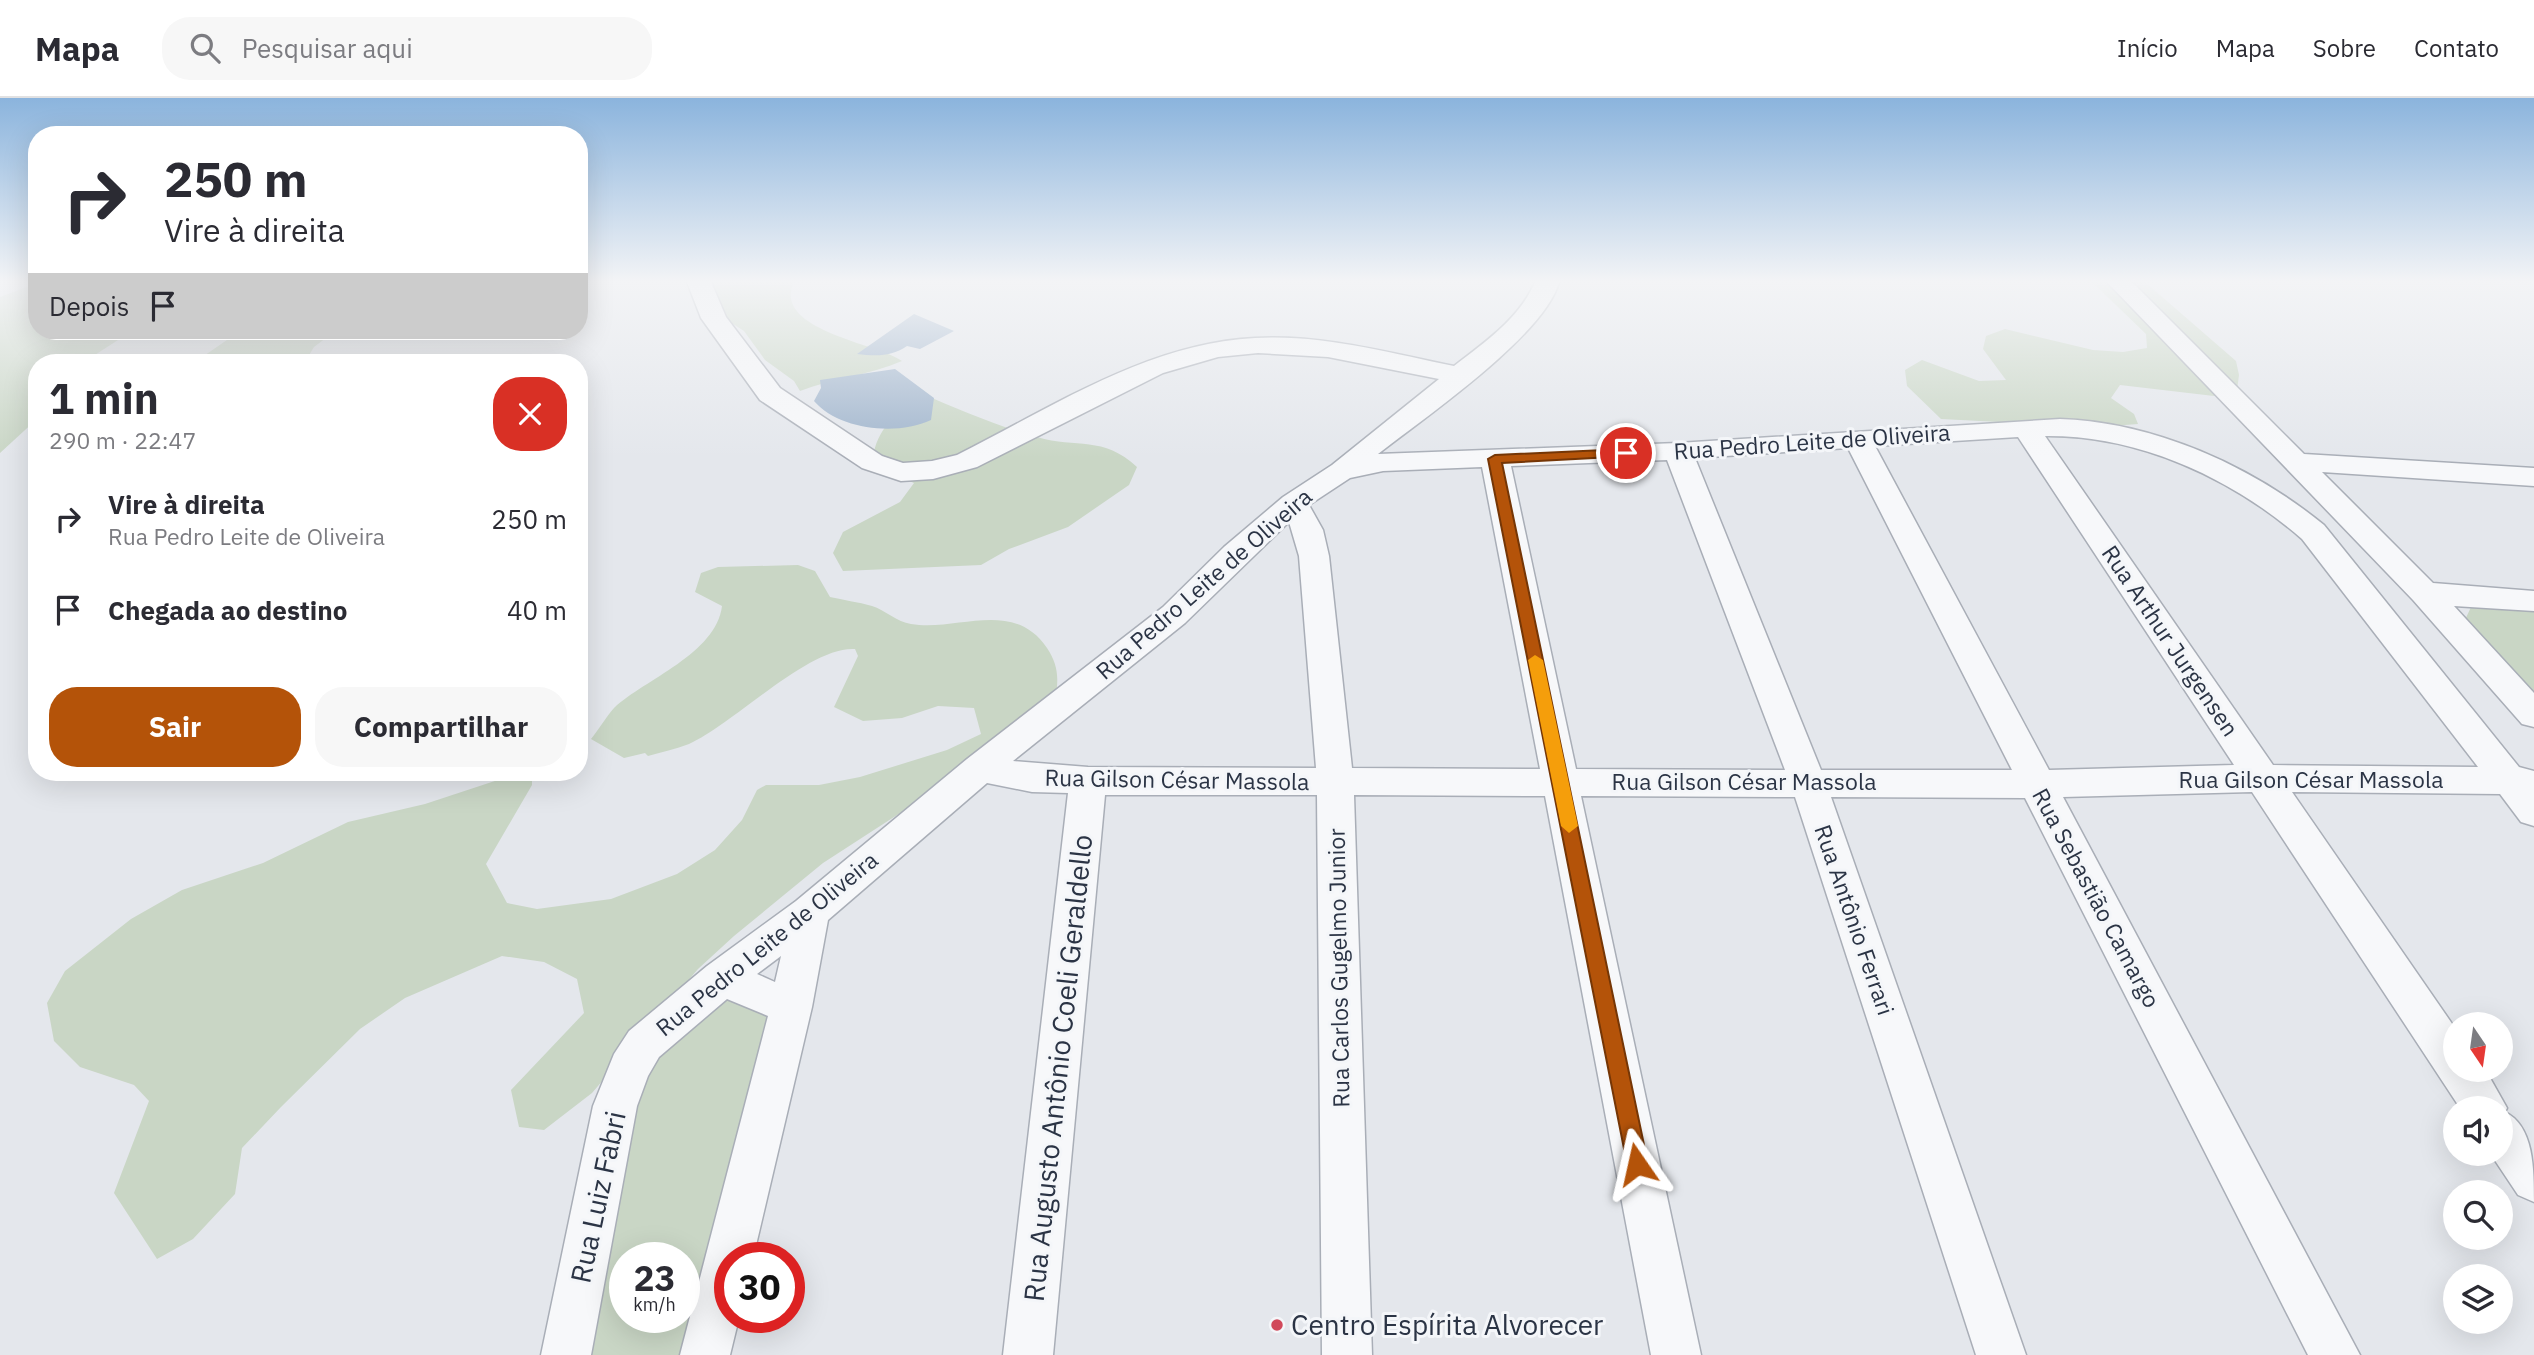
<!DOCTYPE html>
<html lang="pt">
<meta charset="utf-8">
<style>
:root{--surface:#fff;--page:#f7f7f7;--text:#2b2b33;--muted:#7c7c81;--line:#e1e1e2;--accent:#b45309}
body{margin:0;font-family:"IBM Plex Sans",sans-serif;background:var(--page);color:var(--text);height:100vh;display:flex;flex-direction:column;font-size:26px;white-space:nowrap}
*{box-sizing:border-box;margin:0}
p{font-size:23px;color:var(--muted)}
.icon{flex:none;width:38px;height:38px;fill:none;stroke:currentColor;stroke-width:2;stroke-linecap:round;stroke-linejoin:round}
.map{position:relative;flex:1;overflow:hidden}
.details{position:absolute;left:28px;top:256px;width:560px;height:427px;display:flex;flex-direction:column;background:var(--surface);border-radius:28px;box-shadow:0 7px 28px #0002}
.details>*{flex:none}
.top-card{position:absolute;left:28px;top:28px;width:560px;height:214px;border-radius:28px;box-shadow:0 7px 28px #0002;background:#fff;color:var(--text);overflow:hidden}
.needle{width:46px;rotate:167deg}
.fabs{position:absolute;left:2443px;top:914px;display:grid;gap:14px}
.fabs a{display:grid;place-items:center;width:70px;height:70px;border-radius:50%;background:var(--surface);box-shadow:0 7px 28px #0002;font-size:35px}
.speed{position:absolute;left:609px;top:1144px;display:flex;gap:14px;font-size:35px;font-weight:700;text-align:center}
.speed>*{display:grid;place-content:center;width:91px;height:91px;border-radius:50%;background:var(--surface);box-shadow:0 7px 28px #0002;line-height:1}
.speed small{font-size:18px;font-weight:400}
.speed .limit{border:10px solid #d22;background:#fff;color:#111}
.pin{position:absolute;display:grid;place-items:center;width:60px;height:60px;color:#fff;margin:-30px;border:4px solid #fff;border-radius:50%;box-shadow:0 2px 7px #0007}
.me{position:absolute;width:77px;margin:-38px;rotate:349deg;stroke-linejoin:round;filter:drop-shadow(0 0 5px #0008)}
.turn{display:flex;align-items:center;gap:24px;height:147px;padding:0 21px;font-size:32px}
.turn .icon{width:91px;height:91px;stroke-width:2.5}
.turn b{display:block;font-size:49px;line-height:60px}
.then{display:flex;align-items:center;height:66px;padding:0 21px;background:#0003;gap:14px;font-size:26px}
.round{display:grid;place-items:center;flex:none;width:74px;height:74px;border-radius:28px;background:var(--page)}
.summary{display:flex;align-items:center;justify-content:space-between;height:119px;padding:0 21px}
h1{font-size:42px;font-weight:700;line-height:52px}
.action{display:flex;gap:14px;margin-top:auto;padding:14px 21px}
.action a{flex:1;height:80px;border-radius:28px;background:var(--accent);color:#fff;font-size:28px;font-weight:700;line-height:80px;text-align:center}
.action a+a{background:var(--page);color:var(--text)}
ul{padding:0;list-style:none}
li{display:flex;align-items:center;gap:21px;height:91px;padding:0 21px}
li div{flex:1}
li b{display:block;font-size:26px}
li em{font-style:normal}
header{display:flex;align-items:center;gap:42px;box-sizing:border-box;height:98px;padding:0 35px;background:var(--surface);border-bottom:2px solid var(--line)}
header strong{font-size:33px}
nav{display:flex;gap:38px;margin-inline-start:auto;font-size:24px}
.search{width:490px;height:63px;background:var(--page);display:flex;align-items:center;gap:18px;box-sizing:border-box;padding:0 24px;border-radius:28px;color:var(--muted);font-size:26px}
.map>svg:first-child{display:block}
.green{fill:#c9d6c5;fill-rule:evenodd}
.water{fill:#9fb4cc}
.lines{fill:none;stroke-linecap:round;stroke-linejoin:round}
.minor-casing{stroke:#a9aeb7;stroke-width:3}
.minor{fill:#f7f8fa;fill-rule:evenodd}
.route{fill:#b45309;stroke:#753606;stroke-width:2}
.slow{fill:#f59e0b}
.poi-dot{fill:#d1495b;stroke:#f4f6f9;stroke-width:2.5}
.labels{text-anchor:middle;stroke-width:6;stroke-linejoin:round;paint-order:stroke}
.street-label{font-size:23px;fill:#2b3445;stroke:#f4f6f9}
.near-street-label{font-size:28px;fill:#2b3445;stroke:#f4f6f9}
.near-poi-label{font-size:28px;fill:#2b3445;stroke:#f4f6f9;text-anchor:start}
</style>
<header>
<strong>Mapa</strong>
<div class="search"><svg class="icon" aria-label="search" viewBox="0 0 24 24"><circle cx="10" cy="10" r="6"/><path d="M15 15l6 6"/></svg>Pesquisar aqui</div>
<nav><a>Início</a><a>Mapa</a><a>Sobre</a><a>Contato</a></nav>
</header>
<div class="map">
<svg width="2534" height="1257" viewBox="0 0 2534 1257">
<rect width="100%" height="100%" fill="#e4e7ec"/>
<path class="green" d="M705,184H794C771,232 877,245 902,263C870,277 834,280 800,293L794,283L765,262L744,233L724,220Z
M2092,184H2145L2236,263L2239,277L2237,292L2214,298L2120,287L2111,300L2134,316L2138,326L2099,329L1941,321L1907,288L1905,272L1922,262L1979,283L2006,282L1983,251L1986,238L2005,231L2093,252L2123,254L2147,250L2146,236Z
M37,185V233H132L84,264H37V321L0,355V199Z
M240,233H335L314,249L305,264H195Z
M920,295C958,311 997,328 1037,339C1077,351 1103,337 1137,369L1129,387L1068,429L1009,451L981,467L843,473L833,455L843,434L900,404L914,385L891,375L873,361C876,330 898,315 920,295Z
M798,467L815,473L830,499C843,502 858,504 872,508C885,512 897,524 911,526C957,534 1013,500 1047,550C1057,565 1059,578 1056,596L948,684L823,765L734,838L698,871L592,995L544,1032L519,1029L511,992L584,915L577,881L544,864L502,858L405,900L360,931L281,1009L242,1050L235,1096L193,1141L157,1161L114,1095L149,1003L134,987L80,969L54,943L47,905L65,873L131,821L182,792L263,765L348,724L425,706L519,675L532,678V687L486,766L507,805L537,811L611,801L677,776L715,752L742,722L757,692L766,687H819L860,679L947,652L981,636L974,610L938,608L902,620L863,623L834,609L858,558L855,551C809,548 735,625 689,646C676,651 661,654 648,658L645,655L624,660L591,641C599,631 606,619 614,610C645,581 716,556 722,508L695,494L701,475L718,469Z
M2471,509L2534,513V609L2465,522Z
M743,901L765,913L772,935L685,1257H581L631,983L708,903ZM625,1160H684V1220H625Z"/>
<path class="water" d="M914,216L954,233L920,251L907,248C891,259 876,258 857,256Z
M895,271L934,300L931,322C897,338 839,332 814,303L821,290L820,282Z"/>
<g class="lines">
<g class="minor-casing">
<path id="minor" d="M687,184H711L726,219L780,290L882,358L903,365L932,363L957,357C1051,310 1148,245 1255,240C1322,236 1390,255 1454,268C1485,244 1520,220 1535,184H1559C1545,237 1424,320 1378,356L1678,345L2060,321C2154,324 2252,368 2324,427L2519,669L2534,673V728L2521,724L2500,696L2292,694L2455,930V971H2485L2507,1010L2505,1014C2534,1028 2534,1071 2534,1104L2518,1097L2490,1055H2501V1010H2460L2252,694L2063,699L2360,1257H2308L2025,700L1831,699L2026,1257H1976L1795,699L1581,698L1701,1257H1651L1545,698L1354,697L1372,1257H1322L1317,697H1105L1053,1257H1003L1068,695L1032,694L987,685L828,822L812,909L753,1160H730V1220H739L730,1257H680L768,918L727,901L659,959L648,978L637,1008L591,1257H541L593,1008L614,956L629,933L707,868L796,803L967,661L1163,509L1224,449L1283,399L1332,367L1439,281L1328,259L1258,255L1218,259L1163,275L977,369L933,381L901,383L862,370L760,302L701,220ZM2045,338C2139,337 2232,380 2302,441L2478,669L2273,667ZM2018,339L2234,667L2049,672L1875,348ZM1848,350L2012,672H1821L1695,360ZM1667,362L1785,672L1576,671L1511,368ZM1482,369L1540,671L1352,670L1329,458L1323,432L1309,407L1350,380L1383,373ZM1289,424L1299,458L1316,670L1088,669L1013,663L1185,525ZM781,858L775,884L757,876Z
M2107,184H2132L2304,356L2534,370V388L2322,374L2433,485L2534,493V513L2454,508L2534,595V629L2522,626L2413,502Z"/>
</g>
<use href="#minor" class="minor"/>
</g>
<linearGradient id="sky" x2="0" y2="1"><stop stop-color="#8bb4dd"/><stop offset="0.51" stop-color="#f3f4f6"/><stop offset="1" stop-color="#f3f4f6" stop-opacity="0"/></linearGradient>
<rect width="2534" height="360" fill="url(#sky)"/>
<path class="route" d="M1626,351L1633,355L1631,358L1502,365L1648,1066L1644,1073L1637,1076L1630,1073L1627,1066L1488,361L1495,357Z"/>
<path class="slow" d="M1535,557L1543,562L1578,728L1569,735L1561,728L1528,562Z"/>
<circle class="poi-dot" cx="1277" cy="1227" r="7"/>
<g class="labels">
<g class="street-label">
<text transform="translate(1812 344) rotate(-4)" y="8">Rua Pedro Leite de Oliveira</text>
<text transform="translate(1204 486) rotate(-41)" y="8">Rua Pedro Leite de Oliveira</text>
<text transform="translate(2170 543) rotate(56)" y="8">Rua Arthur Jurgensen</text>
<text transform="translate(1177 682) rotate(1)" y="8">Rua Gilson César Massola</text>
<text x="2311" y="690">Rua Gilson César Massola</text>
<text x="1744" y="692">Rua Gilson César Massola</text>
<text transform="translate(2096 800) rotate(62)" y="8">Rua Sebastião Camargo</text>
<text transform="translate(1854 822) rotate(71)" y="8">Rua Antônio Ferrari</text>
<text transform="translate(767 846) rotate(-39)" y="8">Rua Pedro Leite de Oliveira</text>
<text transform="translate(1339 870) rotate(-91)" y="8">Rua Carlos Gugelmo Junior</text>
</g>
<g class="near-street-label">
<text transform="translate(1058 970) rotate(-84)" y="10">Rua Augusto Antônio Coeli Geraldello</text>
<text transform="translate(598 1099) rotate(-78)" y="10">Rua Luiz Fabri</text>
</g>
<g class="near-poi-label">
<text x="1291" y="1237">Centro Espírita Alvorecer</text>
</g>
</g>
</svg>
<div class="fabs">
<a><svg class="needle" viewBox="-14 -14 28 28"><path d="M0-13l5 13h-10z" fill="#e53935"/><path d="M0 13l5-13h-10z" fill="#7c7c81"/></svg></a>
<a><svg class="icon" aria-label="sound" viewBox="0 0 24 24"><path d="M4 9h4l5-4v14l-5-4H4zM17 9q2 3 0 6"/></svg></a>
<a><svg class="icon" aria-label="search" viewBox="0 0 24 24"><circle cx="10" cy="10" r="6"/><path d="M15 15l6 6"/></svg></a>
<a><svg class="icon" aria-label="layers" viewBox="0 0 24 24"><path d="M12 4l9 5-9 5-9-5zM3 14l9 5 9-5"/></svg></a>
</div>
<div class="speed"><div>23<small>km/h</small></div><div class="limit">30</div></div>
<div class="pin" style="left:1626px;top:355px;background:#d93025"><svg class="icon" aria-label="arrive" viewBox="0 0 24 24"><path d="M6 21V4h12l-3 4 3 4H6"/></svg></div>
<svg class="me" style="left:1637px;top:1066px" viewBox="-20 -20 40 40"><path d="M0-17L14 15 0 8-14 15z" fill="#b45309" stroke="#fff" stroke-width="4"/></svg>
<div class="top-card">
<div class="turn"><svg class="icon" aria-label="right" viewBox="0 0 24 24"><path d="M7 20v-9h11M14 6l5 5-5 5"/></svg><div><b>250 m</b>Vire à direita</div></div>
<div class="then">Depois<svg class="icon" aria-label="arrive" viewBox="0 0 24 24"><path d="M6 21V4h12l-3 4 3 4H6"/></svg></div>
</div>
<section class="details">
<div class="summary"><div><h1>1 min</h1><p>290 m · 22:47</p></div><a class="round" style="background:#d93025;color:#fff"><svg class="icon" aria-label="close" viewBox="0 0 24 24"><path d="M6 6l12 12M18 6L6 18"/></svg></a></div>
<ul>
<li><svg class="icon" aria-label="right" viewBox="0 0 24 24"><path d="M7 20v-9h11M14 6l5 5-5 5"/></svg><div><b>Vire à direita</b><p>Rua Pedro Leite de Oliveira</p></div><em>250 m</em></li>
<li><svg class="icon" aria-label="arrive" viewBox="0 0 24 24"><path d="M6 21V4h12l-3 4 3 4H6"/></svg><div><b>Chegada ao destino</b></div><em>40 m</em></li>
</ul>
<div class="action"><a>Sair</a><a>Compartilhar</a></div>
</section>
</div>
